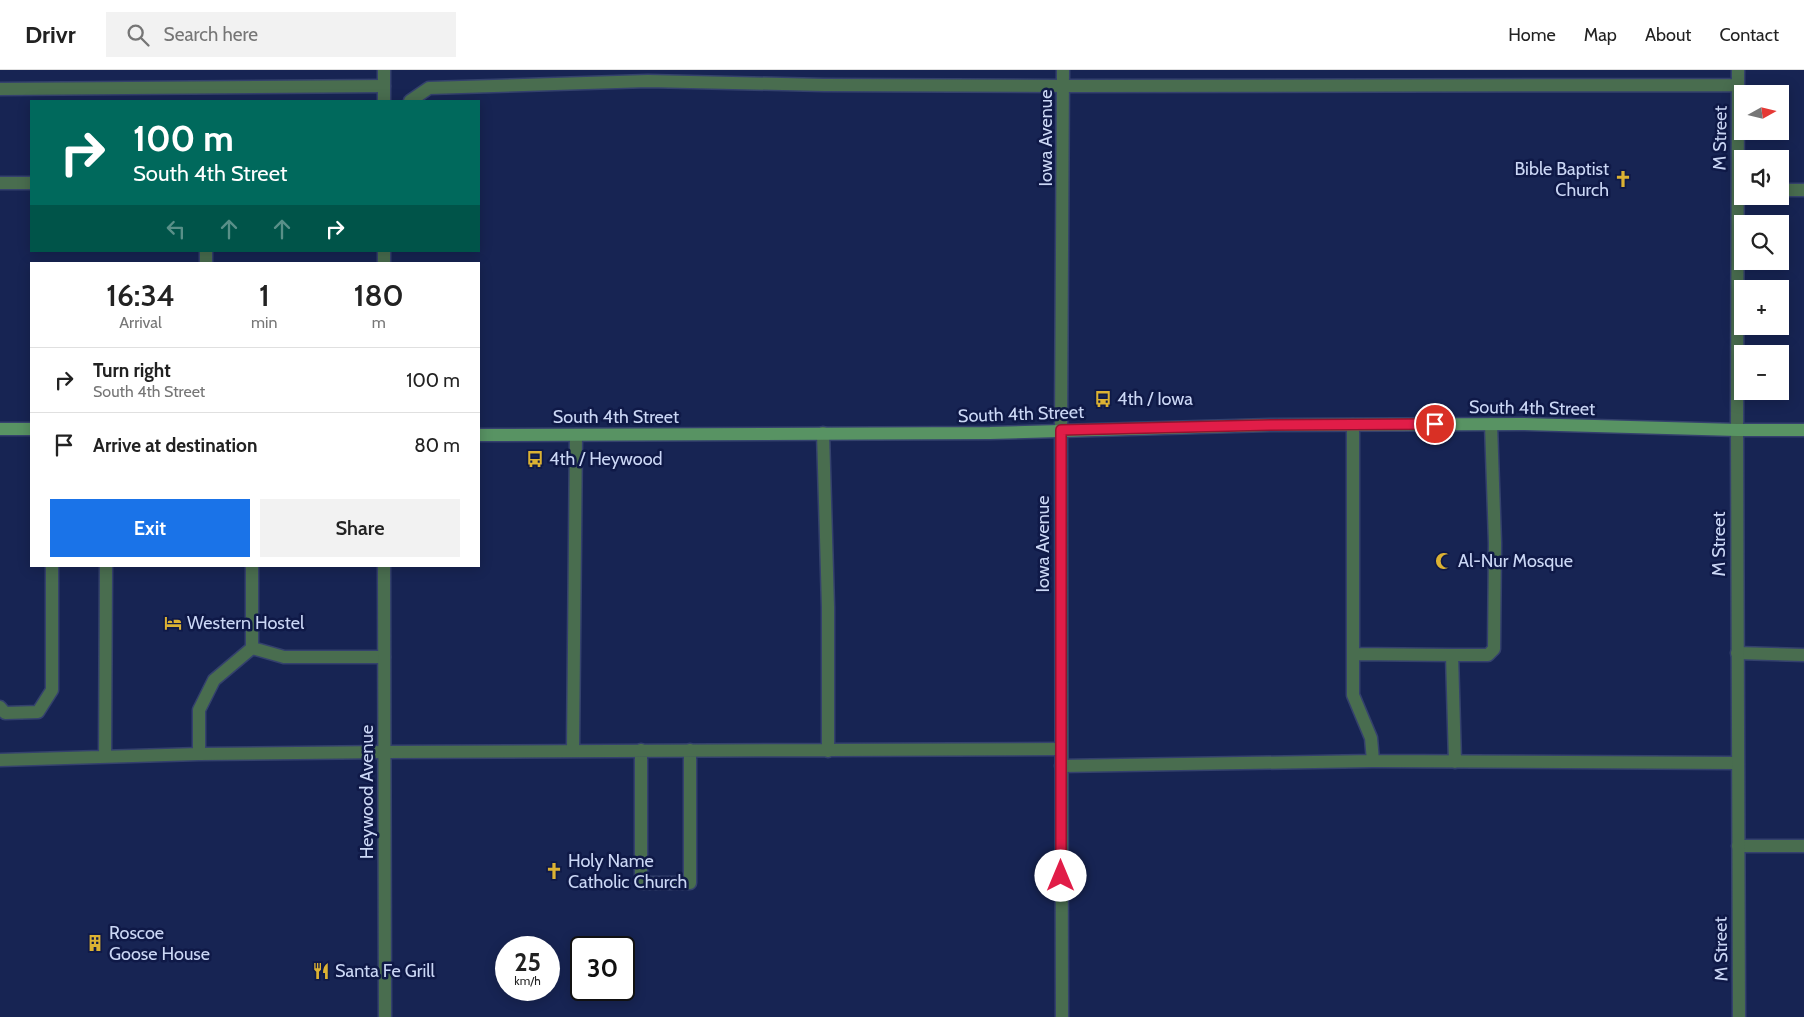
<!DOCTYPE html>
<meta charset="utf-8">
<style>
:root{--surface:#fff;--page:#f2f2f2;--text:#222;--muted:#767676;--line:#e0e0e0;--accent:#1a73e8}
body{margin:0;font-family:Cabin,sans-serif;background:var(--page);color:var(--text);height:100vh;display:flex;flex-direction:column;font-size:19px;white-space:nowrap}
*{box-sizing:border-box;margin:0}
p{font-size:16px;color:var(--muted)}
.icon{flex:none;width:28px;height:28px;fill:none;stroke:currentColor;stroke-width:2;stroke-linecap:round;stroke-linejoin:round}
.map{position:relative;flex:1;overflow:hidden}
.details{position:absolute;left:30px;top:192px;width:450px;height:305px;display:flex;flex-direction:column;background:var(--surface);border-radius:0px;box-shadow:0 2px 12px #0003}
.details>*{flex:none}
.banner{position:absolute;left:30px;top:30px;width:450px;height:152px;border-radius:0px;box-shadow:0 2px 12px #0003;background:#00695c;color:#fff;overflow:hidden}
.needle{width:32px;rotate:82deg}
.tools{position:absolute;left:1734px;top:15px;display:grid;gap:10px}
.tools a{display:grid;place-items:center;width:55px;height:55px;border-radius:0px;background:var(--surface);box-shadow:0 2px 12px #0003;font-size:25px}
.speed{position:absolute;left:495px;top:866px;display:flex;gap:10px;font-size:25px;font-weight:700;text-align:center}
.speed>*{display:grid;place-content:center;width:65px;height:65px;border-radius:50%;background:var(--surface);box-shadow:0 2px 12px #0003;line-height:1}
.speed small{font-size:12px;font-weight:400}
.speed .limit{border:2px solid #111;border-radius:8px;background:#fff;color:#111}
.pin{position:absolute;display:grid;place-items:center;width:42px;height:42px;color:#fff;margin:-21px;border:2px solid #fff;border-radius:50%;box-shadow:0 1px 5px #0007}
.me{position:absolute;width:55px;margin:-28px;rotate:0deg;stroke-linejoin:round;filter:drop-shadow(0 0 4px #0008)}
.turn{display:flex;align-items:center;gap:18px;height:105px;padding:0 20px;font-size:22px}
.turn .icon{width:65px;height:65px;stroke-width:2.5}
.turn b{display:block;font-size:35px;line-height:42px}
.lanes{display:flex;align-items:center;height:48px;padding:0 20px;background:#0003;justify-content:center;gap:25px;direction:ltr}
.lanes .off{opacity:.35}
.eta{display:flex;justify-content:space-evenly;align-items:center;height:85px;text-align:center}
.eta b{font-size:30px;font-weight:600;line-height:35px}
.action{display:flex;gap:10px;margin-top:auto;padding:10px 20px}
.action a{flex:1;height:58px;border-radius:0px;background:var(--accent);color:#fff;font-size:20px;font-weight:600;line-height:58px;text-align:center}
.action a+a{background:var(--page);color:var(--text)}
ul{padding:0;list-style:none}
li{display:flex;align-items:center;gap:15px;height:65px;padding:0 20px;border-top:1px solid var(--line)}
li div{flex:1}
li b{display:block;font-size:19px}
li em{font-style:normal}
header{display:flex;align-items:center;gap:30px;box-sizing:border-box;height:70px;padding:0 25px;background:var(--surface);border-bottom:1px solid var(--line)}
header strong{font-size:24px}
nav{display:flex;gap:28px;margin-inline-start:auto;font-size:18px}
.search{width:350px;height:45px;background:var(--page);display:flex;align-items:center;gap:12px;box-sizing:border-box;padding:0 18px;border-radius:0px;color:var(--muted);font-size:19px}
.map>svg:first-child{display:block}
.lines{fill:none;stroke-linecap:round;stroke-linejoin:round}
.service-casing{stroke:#34416d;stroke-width:15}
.minor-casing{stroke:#34416d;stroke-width:15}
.secondary-casing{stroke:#34416d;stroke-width:15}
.service{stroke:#496d4f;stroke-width:12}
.minor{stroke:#496d4f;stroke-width:12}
.secondary{stroke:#589363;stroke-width:12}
.route-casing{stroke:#92132f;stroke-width:12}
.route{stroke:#e11d48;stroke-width:9}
.labels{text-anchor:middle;stroke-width:5;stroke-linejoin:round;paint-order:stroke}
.street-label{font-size:18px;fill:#cbd7f5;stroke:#0f1947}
.poi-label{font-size:18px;fill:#cbd7f5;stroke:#0f1947;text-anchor:start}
</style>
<header>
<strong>Drivr</strong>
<div class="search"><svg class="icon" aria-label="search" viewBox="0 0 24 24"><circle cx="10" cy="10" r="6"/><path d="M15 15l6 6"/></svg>Search here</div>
<nav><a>Home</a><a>Map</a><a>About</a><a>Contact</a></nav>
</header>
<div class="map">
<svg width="1804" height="947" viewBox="0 0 1804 947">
<rect width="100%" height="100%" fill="#172453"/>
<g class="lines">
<g class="service-casing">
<path id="service" d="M0,19L384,16
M0,113H31
M1780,120H1804
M206,194V181
M1353,355V625L1371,668L1373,691
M823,363L828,537V681
M252,496V578
M1737,583L1804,585
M1353,584L1452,585L1455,692
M1452,585H1488L1494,579L1495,473L1491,354
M0,637L5,643L38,642L52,620V496
M573,680L576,365
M641,680V813H690V680
M199,684V640L214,610L252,578L284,587H384
M105,687L106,496
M0,690L199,684L384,682L1061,679
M1061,696L1373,691L1737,693
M1738,776H1804"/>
</g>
<g class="minor-casing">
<path id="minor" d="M384,0V31
M1738,0L1737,360L1739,947
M410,31L429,18L648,11L824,15L1064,16L1738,15
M384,194V181
M384,496L385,947
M1062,947L1061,360L1063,0"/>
</g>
<g class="secondary-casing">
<path id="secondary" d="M0,359H31
M479,365L990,363L1270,355L1523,354L1737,360H1804"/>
</g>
<use href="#service" class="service"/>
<use href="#minor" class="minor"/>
<use href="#secondary" class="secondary"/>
</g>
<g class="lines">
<g class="route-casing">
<path id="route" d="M1061,806V360L1270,355L1435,354"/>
</g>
<use href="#route" class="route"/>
</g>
<defs>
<g id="church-bare" transform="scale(1.35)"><path d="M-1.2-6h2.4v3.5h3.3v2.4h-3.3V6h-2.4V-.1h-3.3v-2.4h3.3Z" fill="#dcb233" stroke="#0f1947" stroke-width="2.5" paint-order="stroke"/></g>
<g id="bus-bare" transform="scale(1.35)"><path d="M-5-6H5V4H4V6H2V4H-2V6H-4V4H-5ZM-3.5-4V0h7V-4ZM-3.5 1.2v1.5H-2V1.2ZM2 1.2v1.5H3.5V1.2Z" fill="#dcb233" stroke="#0f1947" stroke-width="2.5" paint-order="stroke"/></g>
<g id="mosque-bare" transform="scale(1.35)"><path d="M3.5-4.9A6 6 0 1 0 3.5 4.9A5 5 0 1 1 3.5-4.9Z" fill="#dcb233" stroke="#0f1947" stroke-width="2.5" paint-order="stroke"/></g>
<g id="hotel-bare" transform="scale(1.35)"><path d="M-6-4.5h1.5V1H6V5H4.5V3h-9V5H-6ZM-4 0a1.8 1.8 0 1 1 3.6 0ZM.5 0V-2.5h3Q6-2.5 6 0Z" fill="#dcb233" stroke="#0f1947" stroke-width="2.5" paint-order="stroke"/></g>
<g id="building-bare" transform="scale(1.35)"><path d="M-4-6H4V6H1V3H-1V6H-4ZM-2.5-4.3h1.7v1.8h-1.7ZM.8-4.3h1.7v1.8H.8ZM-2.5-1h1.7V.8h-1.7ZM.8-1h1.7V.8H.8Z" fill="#dcb233" stroke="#0f1947" stroke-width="2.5" paint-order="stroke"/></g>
<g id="restaurant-bare" transform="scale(1.35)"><path d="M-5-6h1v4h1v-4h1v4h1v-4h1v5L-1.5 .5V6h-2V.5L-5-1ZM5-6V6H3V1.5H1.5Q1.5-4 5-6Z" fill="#dcb233" stroke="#0f1947" stroke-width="2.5" paint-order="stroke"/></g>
</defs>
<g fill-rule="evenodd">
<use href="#church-bare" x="1623" y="109"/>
<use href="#bus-bare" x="1103" y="329"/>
<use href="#bus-bare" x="535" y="389"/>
<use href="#mosque-bare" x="1444" y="491"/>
<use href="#hotel-bare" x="173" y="553"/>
<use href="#church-bare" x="554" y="801"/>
<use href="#building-bare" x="95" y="873"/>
<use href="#restaurant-bare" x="321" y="901"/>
</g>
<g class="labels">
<g class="street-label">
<text transform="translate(1046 68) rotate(-90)" y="6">Iowa Avenue</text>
<text transform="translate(1720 68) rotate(-89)" y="6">M Street</text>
<text transform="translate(1532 338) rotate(1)" y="6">South 4th Street</text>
<text transform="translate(1021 344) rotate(-2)" y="6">South 4th Street</text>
<text x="616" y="353">South 4th Street</text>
<text transform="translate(1043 474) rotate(-90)" y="6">Iowa Avenue</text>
<text transform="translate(1719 474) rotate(-90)" y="6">M Street</text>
<text transform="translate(367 722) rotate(-90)" y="6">Heywood Avenue</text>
<text transform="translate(1721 879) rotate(-91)" y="6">M Street</text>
</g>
<g class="poi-label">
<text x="1609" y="105" text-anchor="end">Bible Baptist<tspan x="1609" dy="21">Church</tspan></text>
<text x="1117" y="335">4th / Iowa</text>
<text x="549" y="395">4th / Heywood</text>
<text x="1458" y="497">Al-Nur Mosque</text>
<text x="187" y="559">Western Hostel</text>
<text x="568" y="797">Holy Name<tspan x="568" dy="21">Catholic Church</tspan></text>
<text x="109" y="869">Roscoe<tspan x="109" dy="21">Goose House</tspan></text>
<text x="335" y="907">Santa Fe Grill</text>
</g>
</g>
</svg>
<div class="tools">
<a><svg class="needle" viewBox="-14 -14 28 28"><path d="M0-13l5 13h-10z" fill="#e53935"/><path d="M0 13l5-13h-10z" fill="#767676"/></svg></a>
<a><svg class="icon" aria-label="sound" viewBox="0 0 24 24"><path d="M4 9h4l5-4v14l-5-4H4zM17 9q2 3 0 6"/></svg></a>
<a><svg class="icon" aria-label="search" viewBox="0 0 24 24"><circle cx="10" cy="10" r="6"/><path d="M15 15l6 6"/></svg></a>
<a>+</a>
<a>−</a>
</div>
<div class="speed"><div>25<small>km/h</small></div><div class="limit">30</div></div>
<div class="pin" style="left:1435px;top:354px;background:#d93025"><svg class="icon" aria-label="arrive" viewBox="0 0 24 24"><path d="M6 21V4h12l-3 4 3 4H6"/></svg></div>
<svg class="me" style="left:1061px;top:806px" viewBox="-20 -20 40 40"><circle r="19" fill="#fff"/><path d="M0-13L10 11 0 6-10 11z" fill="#e11d48"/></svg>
<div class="banner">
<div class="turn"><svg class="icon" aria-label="right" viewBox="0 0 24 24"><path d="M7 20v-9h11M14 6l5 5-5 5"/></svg><div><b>100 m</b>South 4th Street</div></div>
<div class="lanes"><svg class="icon off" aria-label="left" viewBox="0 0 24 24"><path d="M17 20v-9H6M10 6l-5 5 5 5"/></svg><svg class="icon off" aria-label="ahead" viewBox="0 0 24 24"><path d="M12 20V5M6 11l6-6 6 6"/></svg><svg class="icon off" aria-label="ahead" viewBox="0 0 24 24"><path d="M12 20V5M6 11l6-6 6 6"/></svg><svg class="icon" aria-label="right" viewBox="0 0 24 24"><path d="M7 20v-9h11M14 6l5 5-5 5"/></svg></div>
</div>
<section class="details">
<div class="eta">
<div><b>16:34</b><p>Arrival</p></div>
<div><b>1</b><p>min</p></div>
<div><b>180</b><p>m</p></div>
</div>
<ul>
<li><svg class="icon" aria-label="right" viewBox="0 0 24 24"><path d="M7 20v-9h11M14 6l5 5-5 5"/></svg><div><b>Turn right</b><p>South 4th Street</p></div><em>100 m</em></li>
<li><svg class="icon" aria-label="arrive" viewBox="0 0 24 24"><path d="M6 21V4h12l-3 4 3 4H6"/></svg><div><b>Arrive at destination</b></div><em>80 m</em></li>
</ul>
<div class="action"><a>Exit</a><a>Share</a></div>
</section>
</div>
